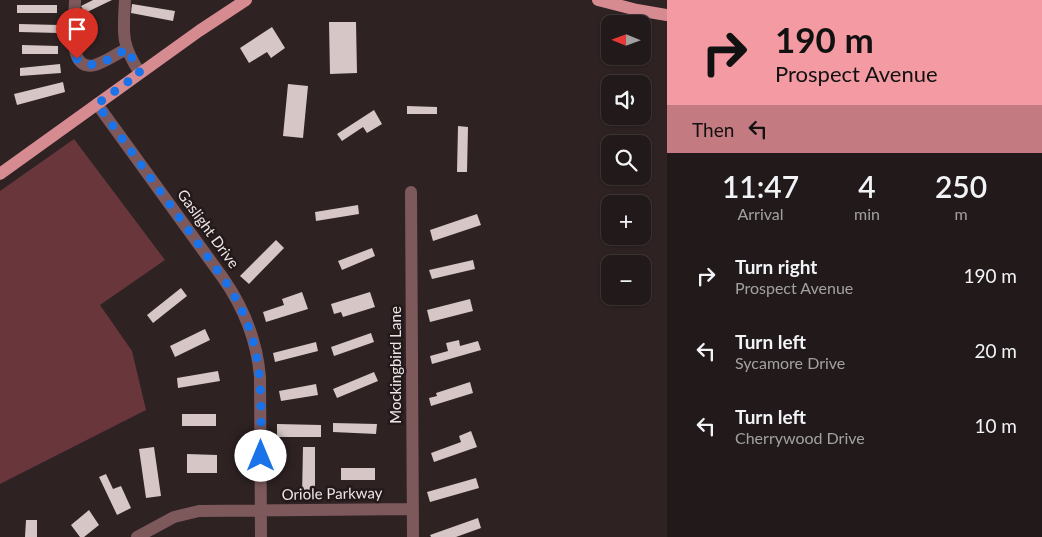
<!DOCTYPE html>
<meta charset="utf-8">
<style>
:root{--surface:#221a1a;--page:#2a2323;--text:#f1f3f6;--muted:#a2a1a2;--line:#3f3839}
body{margin:0;font-family:Lato,sans-serif;background:var(--page);color:var(--text);height:100vh;display:flex;flex-direction:column;font-size:19px;white-space:nowrap}
*{box-sizing:border-box;margin:0}
p{font-size:16px;color:var(--muted)}
.icon{flex:none;width:28px;height:28px;fill:none;stroke:currentColor;stroke-width:2;stroke-linecap:round;stroke-linejoin:round}
.map{position:relative;flex:1;overflow:hidden}
.side{display:flex;flex-direction:column;background:var(--surface);width:375px}
.side>*{flex:none}
.top-card{background:#f49aa2;color:#111;overflow:hidden}
.needle{width:32px;rotate:271deg}
.fabs{position:absolute;left:601px;top:15px;display:grid;gap:10px}
.fabs a{display:grid;place-items:center;width:50px;height:50px;border-radius:10px;background:var(--surface);box-shadow:0 1px 4px #0004,0 0 0 1px var(--line);font-size:25px}
.pin{position:absolute;display:grid;place-items:center;width:42px;height:42px;color:#fff;margin:-51px -21px;border-radius:50% 50% 50% 0;rotate:-45deg;box-shadow:0 0 5px #0007}
.pin .icon{rotate:45deg}
.me{position:absolute;width:55px;margin:-28px;rotate:0deg;stroke-linejoin:round;filter:drop-shadow(0 0 4px #0008)}
.turn{display:flex;align-items:center;gap:18px;height:105px;padding:0 25px;font-size:22px}
.turn .icon{width:65px;height:65px;stroke-width:2.5}
.turn b{display:block;font-size:35px;line-height:42px}
.then{display:flex;align-items:center;height:48px;padding:0 25px;background:#0003;gap:10px;font-size:19px}
.eta{display:flex;justify-content:space-evenly;align-items:center;height:85px;text-align:center}
.eta b{font-size:30px;font-weight:600;line-height:35px}
ul{padding:0;list-style:none}
li{display:flex;align-items:center;gap:15px;height:75px;padding:0 25px}
li div{flex:1}
li b{display:block;font-size:19px}
li em{font-style:normal}
main{display:flex;flex:1;min-height:0}
.map>svg:first-child{display:block}
.green{fill:#68363b}
.building{fill:#d6c6c6}
.lines{fill:none;stroke-linecap:round;stroke-linejoin:round}
.minor{stroke:#7e595c;stroke-width:12}
.major{stroke:#d68b91;stroke-width:12}
.route{stroke:#1a73e8;stroke-width:9;stroke-dasharray:0 16.2}
.labels{text-anchor:middle;stroke-width:5;stroke-linejoin:round;paint-order:stroke}
.street-label{font-size:15px;fill:#ede5e6;stroke:#24191a}
</style>
<main>
<div class="map">
<svg width="667" height="537" viewBox="0 0 667 537">
<rect width="100%" height="100%" fill="#2e2223"/>
<path class="green" d="M74,139L165,260L100,305L132,351L146,410L0,484V191Z"/>
<path class="building" d="M93,0H112L85,13L81,6Z
M132,4L175,11L173,21L131,13Z
M17,5H57V13H17Z
M329,22H356L357,73L330,74Z
M19,24L59,25V33L19,32Z
M272,27L285,48L271,58L267,52L249,63L240,48Z
M22,45L58,46V54H22Z
M60,64L61,73L20,76V68Z
M63,82L65,92L17,105L14,94Z
M288,84L308,86L303,138L283,136Z
M407,106L437,107V114H407Z
M374,110L382,124L367,133L363,127L342,141L337,134Z
M458,126L468,127L467,172H457Z
M358,205L359,214L316,221L315,212Z
M477,214L481,225L433,241L430,230Z
M276,240L284,248L249,284L240,276Z
M372,248L375,256L342,270L338,261Z
M473,260L475,269L432,279L429,270Z
M181,288L187,296L153,323L147,315Z
M302,292L308,309L266,322L263,312L284,305L282,299Z
M370,292L375,307L343,317L341,312L334,314L331,304Z
M470,299L473,311L430,322L427,310Z
M205,329L210,340L175,357L170,346Z
M371,333L374,342L334,356L331,347Z
M459,340L460,346L478,341L481,350L432,364L430,356L448,351L446,343Z
M316,342L318,351L275,362L273,353Z
M218,371L220,381L178,388L177,378Z
M374,372L378,381L337,398L333,389Z
M470,382L473,393L431,406L429,398L437,396L436,393Z
M316,384L318,395L281,401L279,391Z
M182,414H216V426H182Z
M333,423L377,424L376,434L333,432Z
M277,424L321,425V437H277Z
M471,431L477,447L434,462L431,453L461,442L459,436Z
M154,447L161,496L146,498L139,449Z
M303,447H315V496H302Z
M187,454L217,455V473H187Z
M341,468H375V480H341Z
M106,474L113,489L121,486L131,508L117,515L99,477Z
M476,478L479,488L430,502L427,492Z
M89,510L99,525L84,537H80L71,525Z
M478,518L481,528L456,537H431L430,535Z
M26,520H37V537H25Z"/>
<g class="lines">
<path class="minor" d="M75,0C75,16 65,73 95,65C105,62 116,54 127,49
M125,0C123,34 121,44 140,73
M97,104L223,278C244,308 257,341 260,377L261,537
M411,192L413,537
M137,537L174,517L199,511L413,509"/>
<path class="major" d="M598,0L637,10L667,15
M0,174L199,31L246,0"/>
</g>
<g class="lines">
<path class="route" d="M77,59C92,73 112,57 127,49L140,73L97,104L223,278C265,339 261,386 261,456"/>
</g>
<g class="labels">
<g class="street-label">
<text transform="translate(208 229) rotate(54)" y="5">Gaslight Drive</text>
<text transform="translate(396 365) rotate(-90)" y="5">Mockingbird Lane</text>
<text transform="translate(332 494) rotate(-1)" y="5">Oriole Parkway</text>
</g>
</g>
</svg>
<div class="fabs">
<a><svg class="needle" viewBox="-14 -14 28 28"><path d="M0-13l5 13h-10z" fill="#e53935"/><path d="M0 13l5-13h-10z" fill="#a2a1a2"/></svg></a>
<a><svg class="icon" aria-label="sound" viewBox="0 0 24 24"><path d="M4 9h4l5-4v14l-5-4H4zM17 9q2 3 0 6"/></svg></a>
<a><svg class="icon" aria-label="search" viewBox="0 0 24 24"><circle cx="10" cy="10" r="6"/><path d="M15 15l6 6"/></svg></a>
<a>+</a>
<a>−</a>
</div>
<div class="pin" style="left:77px;top:59px;background:#d93025"><svg class="icon" aria-label="arrive" viewBox="0 0 24 24"><path d="M6 21V4h12l-3 4 3 4H6"/></svg></div>
<svg class="me" style="left:261px;top:456px" viewBox="-20 -20 40 40"><circle r="19" fill="#fff"/><path d="M0-13L10 11 0 6-10 11z" fill="#1a73e8"/></svg>
</div>
<section class="side">
<div class="top-card">
<div class="turn"><svg class="icon" aria-label="right" viewBox="0 0 24 24"><path d="M7 20v-9h11M14 6l5 5-5 5"/></svg><div><b>190 m</b>Prospect Avenue</div></div>
<div class="then">Then<svg class="icon" aria-label="left" viewBox="0 0 24 24"><path d="M17 20v-9H6M10 6l-5 5 5 5"/></svg></div>
</div>
<div class="eta">
<div><b>11:47</b><p>Arrival</p></div>
<div><b>4</b><p>min</p></div>
<div><b>250</b><p>m</p></div>
</div>
<ul>
<li><svg class="icon" aria-label="right" viewBox="0 0 24 24"><path d="M7 20v-9h11M14 6l5 5-5 5"/></svg><div><b>Turn right</b><p>Prospect Avenue</p></div><em>190 m</em></li>
<li><svg class="icon" aria-label="left" viewBox="0 0 24 24"><path d="M17 20v-9H6M10 6l-5 5 5 5"/></svg><div><b>Turn left</b><p>Sycamore Drive</p></div><em>20 m</em></li>
<li><svg class="icon" aria-label="left" viewBox="0 0 24 24"><path d="M17 20v-9H6M10 6l-5 5 5 5"/></svg><div><b>Turn left</b><p>Cherrywood Drive</p></div><em>10 m</em></li>
</ul>
</section>
</main>
